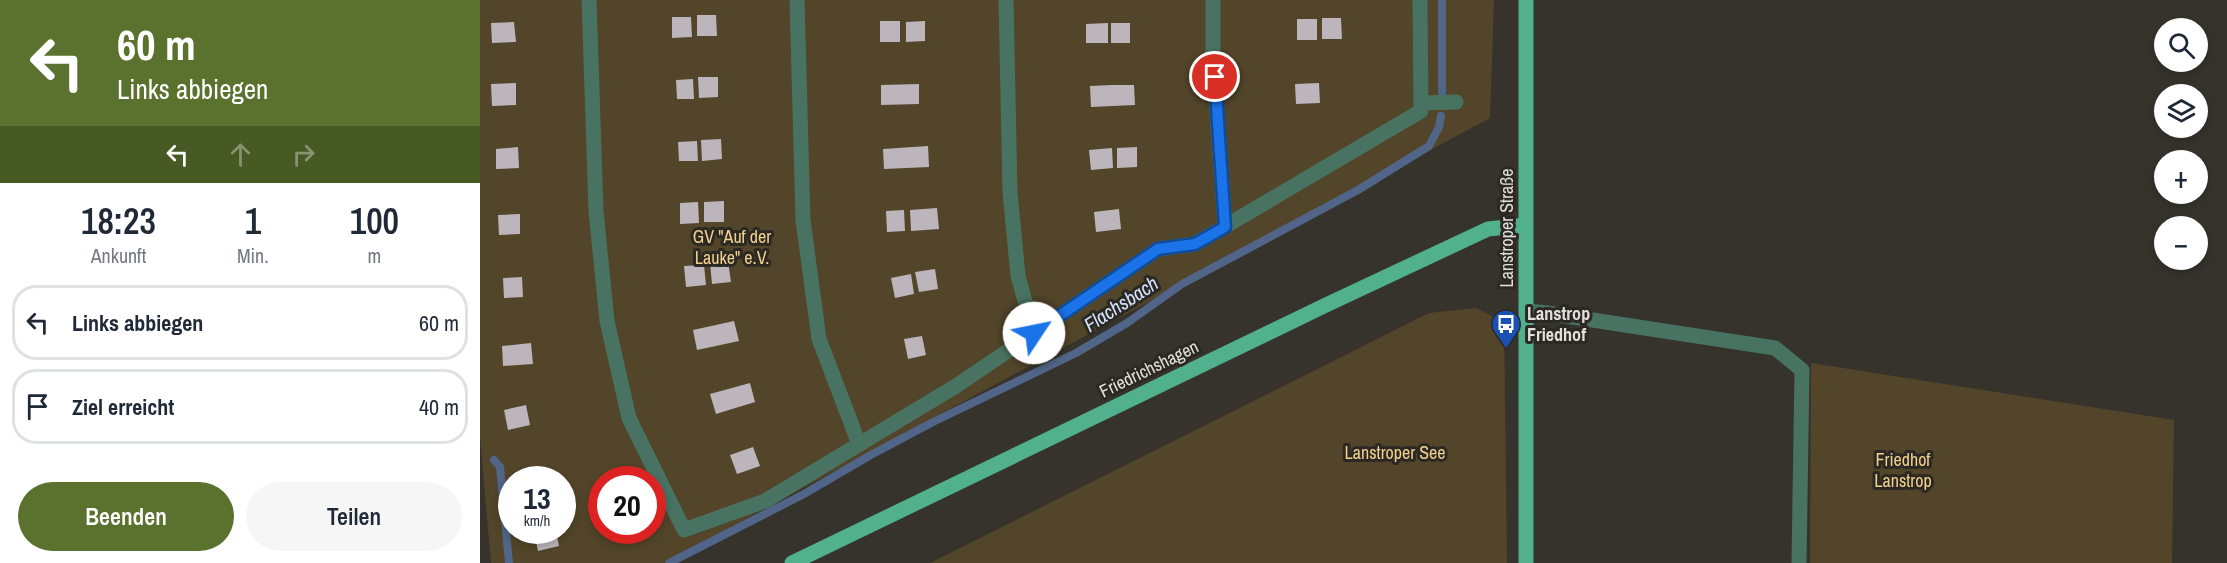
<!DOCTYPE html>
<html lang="de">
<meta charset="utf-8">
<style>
:root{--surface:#fff;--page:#f6f6f7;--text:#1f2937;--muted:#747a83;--line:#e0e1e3;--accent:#5b712e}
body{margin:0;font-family:"Archivo Narrow",sans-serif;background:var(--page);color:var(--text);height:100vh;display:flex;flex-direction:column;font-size:22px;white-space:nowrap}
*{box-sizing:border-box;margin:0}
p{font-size:20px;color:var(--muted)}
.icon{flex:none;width:33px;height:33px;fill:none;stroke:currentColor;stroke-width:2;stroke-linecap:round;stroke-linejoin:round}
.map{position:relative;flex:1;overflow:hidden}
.sheet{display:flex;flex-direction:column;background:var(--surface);width:480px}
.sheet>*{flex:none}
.hud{background:#5b712e;color:#fff;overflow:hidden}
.tools{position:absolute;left:1674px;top:18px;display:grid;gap:12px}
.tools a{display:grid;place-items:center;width:54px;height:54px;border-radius:50%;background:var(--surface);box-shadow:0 3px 9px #0003;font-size:30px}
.speed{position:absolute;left:18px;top:466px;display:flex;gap:12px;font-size:30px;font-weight:700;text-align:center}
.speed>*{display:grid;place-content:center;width:78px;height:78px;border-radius:50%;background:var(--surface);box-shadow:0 3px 9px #0003;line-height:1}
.speed small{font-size:15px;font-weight:400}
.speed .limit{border:9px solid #d22;background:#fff;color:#111}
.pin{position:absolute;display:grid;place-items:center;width:51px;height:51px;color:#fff;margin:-26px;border:3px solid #fff;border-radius:50%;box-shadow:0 2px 6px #0007}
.me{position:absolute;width:66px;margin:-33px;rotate:56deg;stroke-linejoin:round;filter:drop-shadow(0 0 4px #0008)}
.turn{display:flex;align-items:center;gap:21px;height:126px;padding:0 18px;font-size:27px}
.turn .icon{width:78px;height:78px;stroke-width:2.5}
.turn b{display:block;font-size:42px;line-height:51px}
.lanes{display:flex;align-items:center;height:57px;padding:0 18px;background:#0003;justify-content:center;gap:30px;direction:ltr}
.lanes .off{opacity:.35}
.eta{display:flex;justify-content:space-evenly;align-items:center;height:102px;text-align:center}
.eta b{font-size:36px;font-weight:600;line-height:42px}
.primary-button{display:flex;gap:12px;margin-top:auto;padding:12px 18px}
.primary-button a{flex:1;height:69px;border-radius:36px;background:var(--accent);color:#fff;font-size:24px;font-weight:600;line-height:69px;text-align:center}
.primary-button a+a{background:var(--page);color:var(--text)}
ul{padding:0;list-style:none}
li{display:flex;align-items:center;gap:18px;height:75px;margin:0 12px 9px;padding:0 6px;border:3px solid var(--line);border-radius:24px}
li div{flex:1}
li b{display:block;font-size:22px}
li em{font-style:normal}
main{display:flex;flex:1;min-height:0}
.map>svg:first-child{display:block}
.green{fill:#524529;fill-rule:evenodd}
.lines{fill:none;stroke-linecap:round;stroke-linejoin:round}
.stream{stroke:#506588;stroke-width:8}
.building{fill:#bcb6bc}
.minor{stroke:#487362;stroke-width:15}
.major{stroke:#51b18f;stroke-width:15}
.route-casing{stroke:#114b97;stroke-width:15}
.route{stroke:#1a73e8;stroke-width:10}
.labels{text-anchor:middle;stroke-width:6;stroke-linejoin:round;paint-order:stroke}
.street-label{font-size:18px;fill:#e1dfdb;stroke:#2c2924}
.park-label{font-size:18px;fill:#f0d08c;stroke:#2c2924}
.poi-label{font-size:18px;font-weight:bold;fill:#e1dfdb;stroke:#2c2924;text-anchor:start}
.water-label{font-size:20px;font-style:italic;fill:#d4e3fc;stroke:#2c2924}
</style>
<main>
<section class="sheet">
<div class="hud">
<div class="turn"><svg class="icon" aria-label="left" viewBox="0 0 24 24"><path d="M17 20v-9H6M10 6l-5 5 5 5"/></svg><div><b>60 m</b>Links abbiegen</div></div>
<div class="lanes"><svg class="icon" aria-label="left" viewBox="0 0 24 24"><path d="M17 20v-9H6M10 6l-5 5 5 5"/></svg><svg class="icon off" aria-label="ahead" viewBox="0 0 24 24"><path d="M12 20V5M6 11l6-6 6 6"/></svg><svg class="icon off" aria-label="right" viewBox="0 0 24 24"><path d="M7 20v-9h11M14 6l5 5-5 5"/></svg></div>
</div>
<div class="eta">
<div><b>18:23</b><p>Ankunft</p></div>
<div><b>1</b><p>Min.</p></div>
<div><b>100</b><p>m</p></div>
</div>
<ul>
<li><svg class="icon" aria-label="left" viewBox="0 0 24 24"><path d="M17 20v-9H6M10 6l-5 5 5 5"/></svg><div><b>Links abbiegen</b></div><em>60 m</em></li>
<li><svg class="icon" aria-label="arrive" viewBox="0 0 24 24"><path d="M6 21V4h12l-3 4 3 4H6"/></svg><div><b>Ziel erreicht</b></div><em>40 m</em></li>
</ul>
<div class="primary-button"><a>Beenden</a><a>Teilen</a></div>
</section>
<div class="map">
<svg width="1747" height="563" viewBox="0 0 1747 563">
<rect width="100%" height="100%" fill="#36332d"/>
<path class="green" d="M0,0H1014L1010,118L184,563H11L0,437ZM32,480H82V531H32ZM122,480H172V531H122Z
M996,308L1024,322L1027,563H450L949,313Z
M1331,363L1694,420L1692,563H1330Z"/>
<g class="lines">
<path class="stream" d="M962,0V93
M14,460L20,467L29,563
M189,563L324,494L389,456L453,422L596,353L647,323L702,284L878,190L949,146L959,127L961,116"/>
</g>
<path class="building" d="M217,15H236L237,36H217Z
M192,17H211L212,37L192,38Z
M842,18H861L862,39H842Z
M817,19H837V40H817Z
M400,21H420V42H400Z
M445,21V41L426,42V22Z
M34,22L36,42L12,43L11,23Z
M628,23V43H606V24Z
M631,23H650V43H631Z
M218,77H238V97L219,98Z
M213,79L214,99H197L196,80Z
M36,83V105L12,106L11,84Z
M839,83L840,103L816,104L815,84Z
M439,84V104L401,105V85Z
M632,85H654L655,105L611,107L610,86Z
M241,139L242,159L222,161L221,140Z
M217,141L218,161H199L198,142Z
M448,146L449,167L404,169L403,149Z
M38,147L39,168L16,169V149Z
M657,147V167L637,168V148Z
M632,148L633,168L611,170L609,150Z
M244,201V222H224V202Z
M218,202L219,223L200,224V203Z
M457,208L459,229L431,231L430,210Z
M639,209L641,229L616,232L614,212Z
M424,210L425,231L407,232L406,211Z
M40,214V234L19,235L18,215Z
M248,261L251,282L232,284L230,263Z
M224,265L226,285L206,287L204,266Z
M455,269L458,289L439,292L435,272Z
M431,274L434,294L415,298L411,278Z
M42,277L43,297L24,298L23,278Z
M254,321L259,341L217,350L213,330Z
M442,336L446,355L428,359L424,339Z
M51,343L53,364L23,366L22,346Z
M270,383L275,402L236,414L230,394Z
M46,405L50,425L28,430L24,410Z
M273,447L280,466L257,474L250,455Z
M59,469L61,480H39L38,472Z
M76,531L79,546L58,551L54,532Z"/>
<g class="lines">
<path class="minor" d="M109,0L116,211L127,321L149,418L204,530L285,501L476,386L678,249L715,244L941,111L940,0
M317,0L323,220L339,339L379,444
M526,0L530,192L538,276L554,333
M733,0V56L745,227
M941,103L976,102
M1047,311L1067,313L1295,348L1322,370L1319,563"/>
<path class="major" d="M1046,0V563
M312,563L846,305L1008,229L1046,225"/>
</g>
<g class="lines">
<g class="route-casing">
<path id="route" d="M554,333L678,249L715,244L745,227L735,77"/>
</g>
<use href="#route" class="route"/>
</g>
<defs>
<g id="bus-pin" transform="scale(1.5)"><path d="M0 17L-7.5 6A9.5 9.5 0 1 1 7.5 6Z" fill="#1a4fb4" stroke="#2c2924"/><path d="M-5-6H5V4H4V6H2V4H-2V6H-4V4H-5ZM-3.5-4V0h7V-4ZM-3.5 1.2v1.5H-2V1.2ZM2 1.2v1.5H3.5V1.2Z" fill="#fff"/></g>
</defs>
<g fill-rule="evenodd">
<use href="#bus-pin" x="1026" y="324"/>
</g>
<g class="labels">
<g class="street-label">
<text transform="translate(1027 228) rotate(-90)" y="6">Lanstroper Straße</text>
<text transform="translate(669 369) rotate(-26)" y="6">Friedrichshagen</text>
</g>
<g class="park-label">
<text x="252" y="243">GV "Auf der<tspan x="252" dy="21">Lauke" e.V.</tspan></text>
<text x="915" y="459">Lanstroper See</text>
<text x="1423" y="466">Friedhof<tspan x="1423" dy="21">Lanstrop</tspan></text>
</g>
<g class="poi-label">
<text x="1047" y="320">Lanstrop<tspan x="1047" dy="21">Friedhof</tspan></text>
</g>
<g class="water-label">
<text transform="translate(641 304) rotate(-33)" y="7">Flachsbach</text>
</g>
</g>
</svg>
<div class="tools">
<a><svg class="icon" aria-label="search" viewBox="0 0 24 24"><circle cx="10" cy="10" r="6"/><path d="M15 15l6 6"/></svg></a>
<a><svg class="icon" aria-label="layers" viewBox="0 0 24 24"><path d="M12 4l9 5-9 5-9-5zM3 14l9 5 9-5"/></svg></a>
<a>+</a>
<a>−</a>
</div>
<div class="speed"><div>13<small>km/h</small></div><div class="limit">20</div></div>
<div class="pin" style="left:735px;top:77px;background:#d93025"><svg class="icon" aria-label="arrive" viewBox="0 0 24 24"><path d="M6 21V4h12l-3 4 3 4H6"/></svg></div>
<svg class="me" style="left:554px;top:333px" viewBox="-20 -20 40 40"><circle r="19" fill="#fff"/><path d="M0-13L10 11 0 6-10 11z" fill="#1a73e8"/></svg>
</div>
</main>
